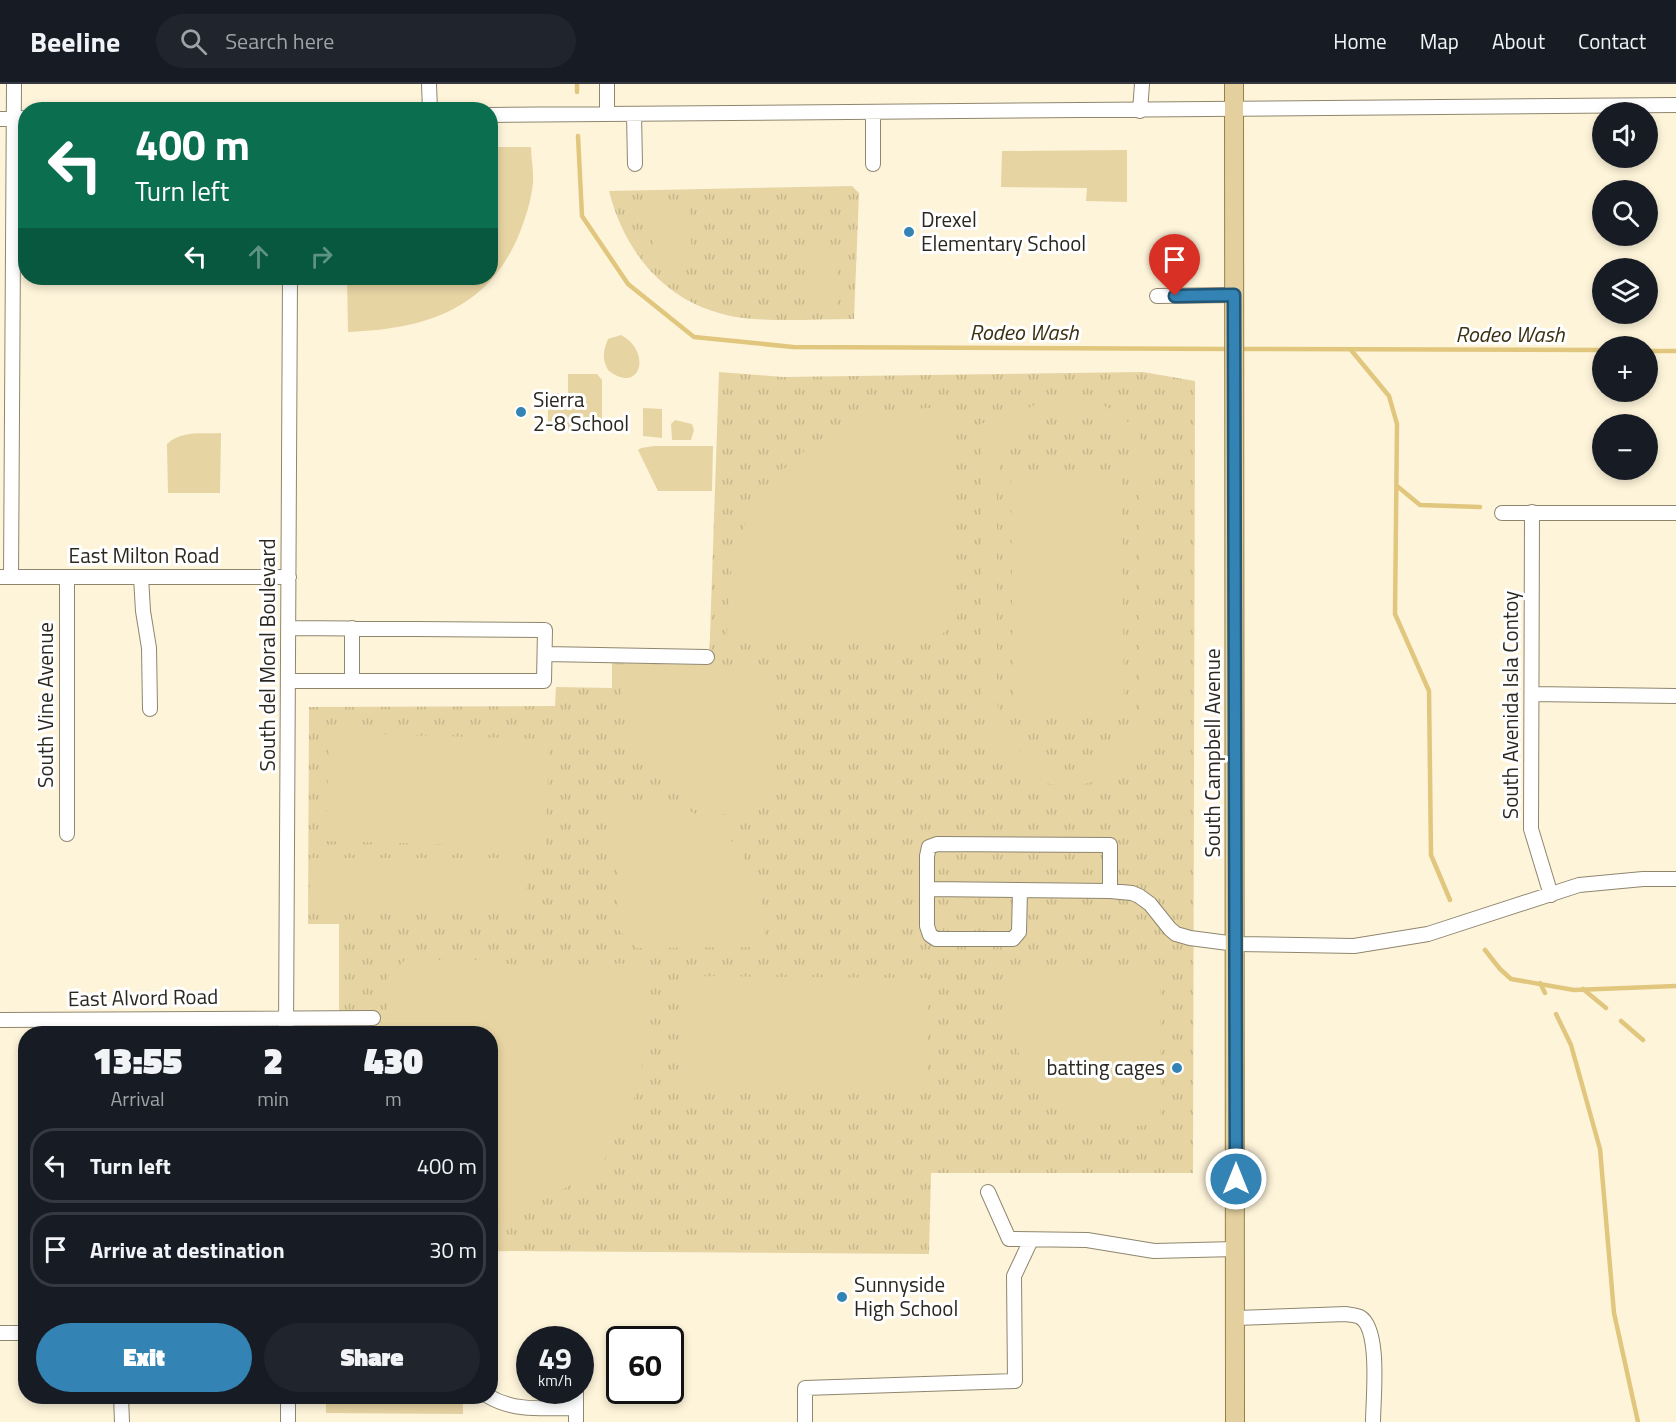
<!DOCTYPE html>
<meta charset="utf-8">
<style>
:root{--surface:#171b24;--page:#20242c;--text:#f1f3f6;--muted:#9ea1a6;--line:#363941;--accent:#3384b5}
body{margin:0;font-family:"Titillium Web",sans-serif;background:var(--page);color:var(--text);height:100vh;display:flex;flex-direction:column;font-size:22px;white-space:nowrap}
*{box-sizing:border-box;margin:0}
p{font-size:20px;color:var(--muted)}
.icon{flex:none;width:33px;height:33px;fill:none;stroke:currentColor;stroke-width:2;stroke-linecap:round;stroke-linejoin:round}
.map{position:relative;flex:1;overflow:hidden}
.details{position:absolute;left:18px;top:942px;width:480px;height:378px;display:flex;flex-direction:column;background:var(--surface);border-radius:24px;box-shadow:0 3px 9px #0003}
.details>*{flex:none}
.banner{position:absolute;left:18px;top:18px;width:480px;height:183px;border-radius:24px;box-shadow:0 3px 9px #0003;background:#0b6e4f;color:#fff;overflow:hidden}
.buttons{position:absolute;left:1592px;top:18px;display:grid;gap:12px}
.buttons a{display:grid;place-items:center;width:66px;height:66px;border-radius:50%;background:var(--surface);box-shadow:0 3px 9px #0003;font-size:30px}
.speed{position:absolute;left:516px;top:1242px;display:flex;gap:12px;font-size:30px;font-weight:700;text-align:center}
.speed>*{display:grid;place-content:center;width:78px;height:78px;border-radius:50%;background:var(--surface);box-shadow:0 3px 9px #0003;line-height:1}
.speed small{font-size:15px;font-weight:400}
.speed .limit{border:3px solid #111;border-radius:9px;background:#fff;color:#111}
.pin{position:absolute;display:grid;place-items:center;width:51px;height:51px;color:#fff;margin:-62px -26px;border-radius:50% 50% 50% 0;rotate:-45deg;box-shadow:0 0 6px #0007}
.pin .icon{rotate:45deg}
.me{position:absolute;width:66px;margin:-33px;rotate:0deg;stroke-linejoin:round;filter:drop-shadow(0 0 4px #0008)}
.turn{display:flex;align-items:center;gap:21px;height:126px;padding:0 18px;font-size:27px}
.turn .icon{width:78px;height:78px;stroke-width:2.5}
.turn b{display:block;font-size:42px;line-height:51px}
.lanes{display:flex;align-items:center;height:57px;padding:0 18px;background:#0003;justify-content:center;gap:30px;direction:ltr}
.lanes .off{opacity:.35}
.eta{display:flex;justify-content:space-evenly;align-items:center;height:102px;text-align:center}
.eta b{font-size:36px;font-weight:800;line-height:42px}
.primary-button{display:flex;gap:12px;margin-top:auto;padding:12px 18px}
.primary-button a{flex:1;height:69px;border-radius:36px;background:var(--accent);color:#fff;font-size:24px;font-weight:800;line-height:69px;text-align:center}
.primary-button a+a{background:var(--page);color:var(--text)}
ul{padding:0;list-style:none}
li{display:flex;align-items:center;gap:18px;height:75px;margin:0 12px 9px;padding:0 6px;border:3px solid var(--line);border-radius:24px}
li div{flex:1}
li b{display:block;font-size:22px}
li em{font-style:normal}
header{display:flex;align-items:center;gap:36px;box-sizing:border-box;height:84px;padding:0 30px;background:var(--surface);border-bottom:2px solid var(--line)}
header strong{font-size:28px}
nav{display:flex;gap:33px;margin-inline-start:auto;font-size:21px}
.search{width:420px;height:54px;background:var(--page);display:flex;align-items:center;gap:15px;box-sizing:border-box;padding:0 21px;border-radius:33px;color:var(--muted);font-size:22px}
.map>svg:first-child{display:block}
.grass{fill:url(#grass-tufts)}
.park{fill:#e7d4a3;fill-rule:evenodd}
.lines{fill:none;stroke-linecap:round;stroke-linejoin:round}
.stream{stroke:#e1c67e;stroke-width:4.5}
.minor-casing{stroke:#8f866f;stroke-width:16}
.major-casing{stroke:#978148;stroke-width:20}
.minor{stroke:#fff;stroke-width:14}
.major{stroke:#e3d09e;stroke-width:18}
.route-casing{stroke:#215676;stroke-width:15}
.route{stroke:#3384b5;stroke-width:10}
.poi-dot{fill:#3384b5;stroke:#fff;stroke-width:2}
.labels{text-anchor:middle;stroke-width:6;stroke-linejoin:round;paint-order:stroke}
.poi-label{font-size:21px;fill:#2c281f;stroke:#fff;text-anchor:start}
.street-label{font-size:21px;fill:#2c281f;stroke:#fff}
.water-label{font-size:22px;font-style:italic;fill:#3c3111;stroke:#fff}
</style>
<header>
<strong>Beeline</strong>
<div class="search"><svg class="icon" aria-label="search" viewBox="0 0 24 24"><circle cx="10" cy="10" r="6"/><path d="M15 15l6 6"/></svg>Search here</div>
<nav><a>Home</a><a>Map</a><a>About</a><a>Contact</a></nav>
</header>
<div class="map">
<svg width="1676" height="1338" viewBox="0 0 1676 1338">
<defs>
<pattern id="grass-tufts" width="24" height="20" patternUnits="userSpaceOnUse" patternTransform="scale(1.5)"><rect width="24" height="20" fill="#e7d4a3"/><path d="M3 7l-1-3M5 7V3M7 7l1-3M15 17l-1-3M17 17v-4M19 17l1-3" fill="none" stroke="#c6b68c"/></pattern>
</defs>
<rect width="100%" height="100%" fill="#fef4da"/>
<path class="grass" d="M852,102L859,109L854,235C817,235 779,238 743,234C672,225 626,174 609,107Z
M719,288L783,293L1143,288L1195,297L1193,1089H931L929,1170L491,1167L490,950L339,949V840H308L309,623L555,622L556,603L612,604V579L709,581Z"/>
<path class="park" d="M491,63H531C531,74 534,88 533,99C531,118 525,136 518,153C486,227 423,245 348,248L347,194H490Z
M1127,66V118L1086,117L1087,104L1001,103L1002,67Z
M657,116L688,117L693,182H658L653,163L649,125Z
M808,168L836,169L838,223H808Z
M621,251C653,268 640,312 608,286C602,275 603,267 608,255Z
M568,290H597L602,296V347H568V343H548V309H568Z
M1067,313C1117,317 1147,345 1155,395V618C1154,630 1152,642 1147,653C1123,704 1051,718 1010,680C993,663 985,642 982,619V339H997L998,350C1016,327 1038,316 1067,313ZM1067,329C1106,333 1133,356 1139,396L1140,618C1128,710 1011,711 997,618V396C1003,355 1026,334 1067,329Z
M643,324L662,325V354L643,352Z
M927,324H954L957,536L938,554L727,552C728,527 728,502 733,478C745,416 795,363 851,339C875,328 901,326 927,324Z
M675,336L692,340L694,346L691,356H672L671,340Z
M221,349L220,409H168L167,360C181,346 202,350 221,349Z
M654,362H713L712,407H658L638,366L641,364Z
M1122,386L1124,628L1013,629L1011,387Z
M625,580L764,583L773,592L769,713C761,720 760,728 752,734C734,732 716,730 698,721C649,697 609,636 625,580Z
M329,649L549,655L546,763L326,757Z
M608,717C628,717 648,716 668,720C737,736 768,797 764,863L637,864L618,845V784H609Z
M310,774H526L527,828H309Z
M405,876H481L523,882L647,879L641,1000L599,1087L513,1130L491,1131L490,950L387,949V894Z
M1010,889H1150L1160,899V1039C1068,1059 992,979 1010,889Z
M686,892L928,894L927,1006L685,1003Z
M1167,962H1188L1186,1005H1168Z
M326,1313H463V1330L326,1329Z"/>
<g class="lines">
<path class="stream" d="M577,0V8
M578,52L582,132L628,200L694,253L793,263L1230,265
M1239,265L1602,266
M1351,266L1389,312L1397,340L1395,530L1429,607L1431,771L1450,816
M1647,267H1676
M1397,402L1420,421L1480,423
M1485,866L1500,885L1511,895L1574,906L1676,902
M1540,899L1545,909
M1583,905L1606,924
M1556,930L1571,961L1600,1065L1614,1229L1638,1338
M1621,937L1643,956"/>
<g class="minor-casing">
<path id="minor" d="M429,0L430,26
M607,0V30
M1140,27L1142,0
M873,28V80
M634,30L635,80
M490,31L1676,21
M0,35L26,34
M1157,212L1234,211
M1532,428L1531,745L1551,811
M1502,429H1676
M0,493H289
M11,493L14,0
M67,493V750
M141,493L143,527L149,564L150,625
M352,544V597
M545,570L707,573
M288,597H544L545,546L288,544
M1532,610L1676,612
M927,805L1110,807V761L937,760L929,763L927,772V842L930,851L936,855H1013L1019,848L1020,806
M1110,807L1132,809L1139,812L1150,820L1170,845L1176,850L1190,854L1236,860L1354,862L1428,850L1579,801L1643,795H1676
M0,936L373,934
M286,950L290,194
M988,1108L1009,1155L1087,1156L1154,1167L1236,1165
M1236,1234L1346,1230C1350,1231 1356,1231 1360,1233C1381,1245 1373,1316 1373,1338
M0,1249H26
M576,1306V1338
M121,1312L122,1338
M288,1312V1338
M488,1312C514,1328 546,1324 576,1324
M805,1338V1304L1015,1297L1014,1192L1031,1156"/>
</g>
<g class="major-casing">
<path id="major" d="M1234,0L1235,1338"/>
</g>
<use href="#minor" class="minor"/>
<use href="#major" class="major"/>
</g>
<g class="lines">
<g class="route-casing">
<path id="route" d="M1175,212L1234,211L1236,1095"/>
</g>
<use href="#route" class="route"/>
</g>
<g class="poi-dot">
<circle cx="909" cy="148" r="6"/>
<circle cx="521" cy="328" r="6"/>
<circle cx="1177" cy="984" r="6"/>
<circle cx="842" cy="1213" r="6"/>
</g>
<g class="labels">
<g class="poi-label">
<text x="921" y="143">Drexel<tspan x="921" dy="24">Elementary School</tspan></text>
<text x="533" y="323">Sierra<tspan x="533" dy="24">2-8 School</tspan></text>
<text x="1165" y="991" text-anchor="end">batting cages</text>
<text x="854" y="1208">Sunnyside<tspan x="854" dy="24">High School</tspan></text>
</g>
<g class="street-label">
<text x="144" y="479">East Milton Road</text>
<text transform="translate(268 571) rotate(-90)" y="7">South del Moral Boulevard</text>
<text transform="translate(46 621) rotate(-90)" y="7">South Vine Avenue</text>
<text transform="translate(1511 621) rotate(-90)" y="7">South Avenida Isla Contoy</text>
<text transform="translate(1213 669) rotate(-90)" y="7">South Campbell Avenue</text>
<text transform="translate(143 914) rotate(-1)" y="7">East Alvord Road</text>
</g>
<g class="water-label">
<text x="1024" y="256">Rodeo Wash</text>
<text x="1510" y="258">Rodeo Wash</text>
</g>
</g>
</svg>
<div class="buttons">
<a><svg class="icon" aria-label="sound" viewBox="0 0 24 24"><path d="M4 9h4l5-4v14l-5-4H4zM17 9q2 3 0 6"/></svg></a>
<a><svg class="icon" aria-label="search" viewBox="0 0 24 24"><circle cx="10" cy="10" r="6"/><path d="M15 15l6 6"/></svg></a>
<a><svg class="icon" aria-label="layers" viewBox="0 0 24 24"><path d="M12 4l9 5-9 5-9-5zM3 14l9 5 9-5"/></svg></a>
<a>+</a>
<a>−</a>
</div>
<div class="speed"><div>49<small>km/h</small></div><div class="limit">60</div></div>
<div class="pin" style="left:1175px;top:212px;background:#d93025"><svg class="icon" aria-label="arrive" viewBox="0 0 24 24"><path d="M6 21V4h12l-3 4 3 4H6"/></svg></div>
<svg class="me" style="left:1236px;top:1095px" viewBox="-20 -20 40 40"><circle r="17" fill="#3384b5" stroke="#fff" stroke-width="3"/><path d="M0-11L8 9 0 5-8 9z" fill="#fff"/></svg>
<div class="banner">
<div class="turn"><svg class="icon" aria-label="left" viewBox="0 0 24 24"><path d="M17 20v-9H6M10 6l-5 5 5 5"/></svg><div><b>400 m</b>Turn left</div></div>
<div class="lanes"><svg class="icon" aria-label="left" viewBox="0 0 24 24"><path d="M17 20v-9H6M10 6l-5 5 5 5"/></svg><svg class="icon off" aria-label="ahead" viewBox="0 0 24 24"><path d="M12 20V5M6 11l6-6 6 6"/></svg><svg class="icon off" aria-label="right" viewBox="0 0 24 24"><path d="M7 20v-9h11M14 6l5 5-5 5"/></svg></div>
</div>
<section class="details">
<div class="eta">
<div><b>13:55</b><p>Arrival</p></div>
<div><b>2</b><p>min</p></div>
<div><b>430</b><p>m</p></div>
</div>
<ul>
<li><svg class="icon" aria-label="left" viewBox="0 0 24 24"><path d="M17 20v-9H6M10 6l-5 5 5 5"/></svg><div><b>Turn left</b></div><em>400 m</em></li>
<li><svg class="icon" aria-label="arrive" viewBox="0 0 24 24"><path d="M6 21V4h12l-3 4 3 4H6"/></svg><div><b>Arrive at destination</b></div><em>30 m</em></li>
</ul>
<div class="primary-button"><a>Exit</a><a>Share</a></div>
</section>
</div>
